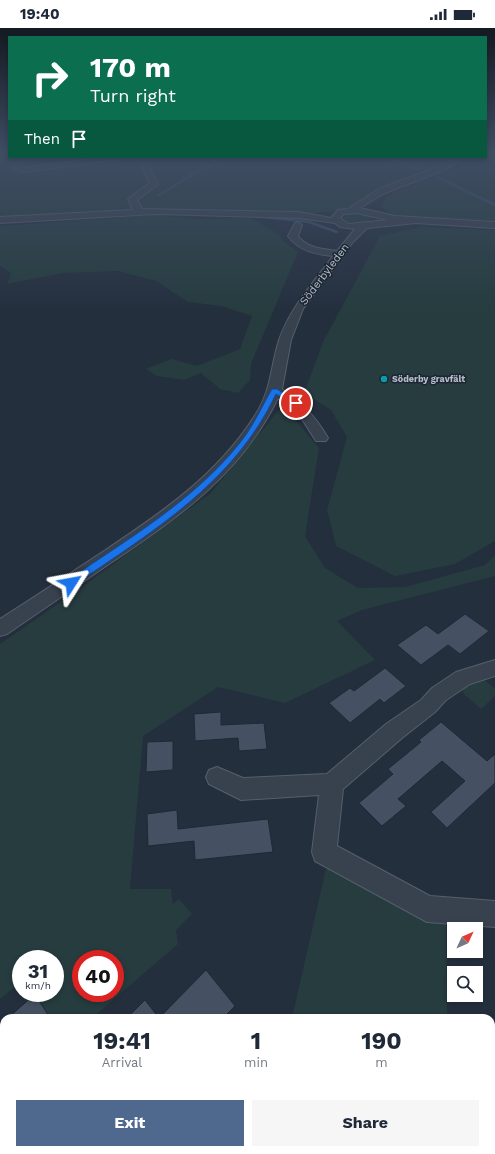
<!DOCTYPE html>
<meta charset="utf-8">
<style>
:root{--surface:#fff;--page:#f6f6f7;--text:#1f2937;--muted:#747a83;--accent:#4f688e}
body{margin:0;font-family:"Work Sans",sans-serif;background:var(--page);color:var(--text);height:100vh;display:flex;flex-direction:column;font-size:15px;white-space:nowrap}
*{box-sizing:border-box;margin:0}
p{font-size:13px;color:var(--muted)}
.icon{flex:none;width:22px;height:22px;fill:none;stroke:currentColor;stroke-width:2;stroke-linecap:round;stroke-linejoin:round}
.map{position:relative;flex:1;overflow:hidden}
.sheet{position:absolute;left:0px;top:986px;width:495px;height:140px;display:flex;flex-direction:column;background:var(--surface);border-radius:12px 12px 0 0;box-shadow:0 2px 6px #0003}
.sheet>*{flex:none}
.top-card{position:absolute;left:8px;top:8px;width:479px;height:122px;border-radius:0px;box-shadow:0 2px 6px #0003;background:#0b6e4f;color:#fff;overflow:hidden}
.needle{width:26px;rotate:46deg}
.buttons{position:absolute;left:447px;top:894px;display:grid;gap:8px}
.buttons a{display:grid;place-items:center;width:36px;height:36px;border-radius:0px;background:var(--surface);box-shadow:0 2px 6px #0003;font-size:20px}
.speed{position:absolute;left:12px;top:922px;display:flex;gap:8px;font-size:20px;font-weight:700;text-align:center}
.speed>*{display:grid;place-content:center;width:52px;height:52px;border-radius:50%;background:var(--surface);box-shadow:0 2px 6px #0003;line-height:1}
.speed small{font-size:10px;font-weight:400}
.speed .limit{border:6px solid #d22;background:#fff;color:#111}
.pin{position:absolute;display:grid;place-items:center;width:34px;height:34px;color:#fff;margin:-17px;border:2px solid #fff;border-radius:50%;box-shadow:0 1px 4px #0007}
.me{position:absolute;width:44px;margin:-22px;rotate:56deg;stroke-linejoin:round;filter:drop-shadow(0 0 3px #0008)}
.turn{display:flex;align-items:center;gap:14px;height:84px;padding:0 16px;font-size:18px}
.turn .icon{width:52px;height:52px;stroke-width:2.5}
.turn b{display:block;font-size:28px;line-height:34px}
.then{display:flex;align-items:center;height:38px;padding:0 16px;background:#0003;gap:8px;font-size:15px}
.eta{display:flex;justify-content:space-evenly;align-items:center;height:68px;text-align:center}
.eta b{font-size:24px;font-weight:700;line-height:28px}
.action{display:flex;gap:8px;margin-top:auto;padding:8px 16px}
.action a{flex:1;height:46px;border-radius:0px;background:var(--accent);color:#fff;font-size:16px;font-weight:700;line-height:46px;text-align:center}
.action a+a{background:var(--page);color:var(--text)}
.status{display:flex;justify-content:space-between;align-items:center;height:28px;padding:0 20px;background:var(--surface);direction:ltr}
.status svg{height:11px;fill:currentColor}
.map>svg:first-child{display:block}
.green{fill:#263c3f;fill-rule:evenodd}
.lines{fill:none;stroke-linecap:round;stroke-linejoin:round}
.stream{stroke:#394c67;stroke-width:2.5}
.building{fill:#455162;stroke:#1f2835}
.minor-casing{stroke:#565f6c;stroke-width:2}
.minor{fill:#38414e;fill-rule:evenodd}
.route{fill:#1a73e8;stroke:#114b97}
.culture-dot{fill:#0f9aa8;stroke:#1d2633;stroke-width:1.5}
.labels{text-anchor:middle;stroke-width:3;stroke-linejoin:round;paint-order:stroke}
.far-poi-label{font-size:9px;font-weight:bold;fill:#b4bcc9;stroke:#1d2633;text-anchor:start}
.street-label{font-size:11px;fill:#b4bcc9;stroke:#1d2633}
</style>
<div class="status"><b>19:40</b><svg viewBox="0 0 49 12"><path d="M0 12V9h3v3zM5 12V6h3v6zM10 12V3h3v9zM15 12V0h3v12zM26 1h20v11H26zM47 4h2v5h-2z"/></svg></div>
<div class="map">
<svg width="495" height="1126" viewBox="0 0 495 1126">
<rect width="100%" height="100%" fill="#242f3e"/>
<path class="green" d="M5,125H9V129H456L379,160L358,175L347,180L329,184L298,186L160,181L0,189V127Z
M487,125H495V195L406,190C395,188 388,187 382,178L386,169L397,163L486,129Z
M358,185L368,187L372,191C365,198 350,197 343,190L347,186Z
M157,187L194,191L250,190L279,206L283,213L298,224L251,336L250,352L238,365L220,361L201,345L184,352L157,348L146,341L171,331L197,338L240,321L252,288L221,278L188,274L156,253L118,243L63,245L7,256L11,245L0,238V198Z
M420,199L495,202V513L455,536L395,548L336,518L327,482L347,409L331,382L304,365L324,312L380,208Z
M283,377L319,420L305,508L325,540L358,560L405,559L485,537L495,527V548L362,582L337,593L375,632L285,675L218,659L143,708L130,861H171L173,876L179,871L192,886L176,902L178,916L92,990H31L22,965H55V931H21V963L18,956L0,971V616L71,567L211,465ZM81,931H115V965H81Z
M481,649L495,661V668L481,681L464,666L462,656Z
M328,832L446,892L447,990H292Z"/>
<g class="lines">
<path class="stream" d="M387,129L420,142
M1,130L9,126
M437,149L495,177
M159,167L222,129
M256,188L309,194L337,204"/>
</g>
<path class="building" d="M465,586L489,603L460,626L448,617L421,637L397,617L426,597L438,606Z
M385,640L406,658L384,675L380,671L350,695L329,675L350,660L354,663Z
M221,684V697L264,695L267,721L239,723L238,710L195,713L194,686Z
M441,694L487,733L495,726V755L447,800L431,784L465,753L442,733L398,771L406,778L382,798L359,775L393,746L388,741L421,714L419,712Z
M173,713V742L146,744L147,714Z
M177,782L178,801L268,791L273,824L195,832L194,813L148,818L147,786Z
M206,942L235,978L223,990H127L145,972L159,990Z
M35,966L50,990H8Z"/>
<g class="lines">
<g class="minor-casing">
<path id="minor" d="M14,129H22L20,139L23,140L104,129H125L121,131L23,144L12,140Z
M137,129H145L158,156L137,172L142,181L299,184L331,190L338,182L348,181L379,161L439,138L457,129H467L445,142L385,165L360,180L395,188L495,194V200L416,195L367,200L353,214L303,281L291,312L282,361C302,374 316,389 328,410L326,413H316L302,391L278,370C241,446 180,488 112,534C77,558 42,582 7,606L0,608V591C35,569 69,546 104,523C161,485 216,448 254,389C272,362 270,340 279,312C290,280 313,255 333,228C315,226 299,223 288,208L295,195L298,194L302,197L298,208C307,220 323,221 337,223L355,201L340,199L335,195L299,190L155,186L0,195V189L133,182L128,171L150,155ZM357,185L387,192L349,196L340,190L344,186Z
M495,632V648L470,656L446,672L435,684L402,710L343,761L337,818L430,868L495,873V899L427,894L315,833L312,824L319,767L241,772L209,756L206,749L209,742L217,739L243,750L327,746L386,696L421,672L432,660L456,644Z
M91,1122H125L123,1126H89Z"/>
</g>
<use href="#minor" class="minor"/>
</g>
<linearGradient id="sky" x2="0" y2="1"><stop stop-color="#141a22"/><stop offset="0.44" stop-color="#3f4d63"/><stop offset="1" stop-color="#3f4d63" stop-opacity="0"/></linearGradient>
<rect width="495" height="283" fill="url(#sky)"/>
<path class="route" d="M272,361H277L299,375L293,377L276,366C234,455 153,503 74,557H68V552C128,511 193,473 239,416C253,399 261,380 272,361Z"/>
<circle class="culture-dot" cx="384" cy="351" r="4"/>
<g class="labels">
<g class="far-poi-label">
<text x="392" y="354">Söderby gravfält</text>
</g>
<g class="street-label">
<text transform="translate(324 246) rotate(-53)" y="4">Söderbyleden</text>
</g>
</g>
</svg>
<div class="buttons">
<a><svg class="needle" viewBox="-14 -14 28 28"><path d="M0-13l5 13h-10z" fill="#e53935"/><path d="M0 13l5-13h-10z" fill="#747a83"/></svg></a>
<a><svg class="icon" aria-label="search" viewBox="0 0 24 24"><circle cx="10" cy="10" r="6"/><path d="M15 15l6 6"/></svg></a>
</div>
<div class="speed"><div>31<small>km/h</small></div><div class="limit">40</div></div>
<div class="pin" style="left:296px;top:375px;background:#d93025"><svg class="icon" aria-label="arrive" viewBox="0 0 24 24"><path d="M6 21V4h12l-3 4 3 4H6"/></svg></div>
<svg class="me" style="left:71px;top:555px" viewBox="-20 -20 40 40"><path d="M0-17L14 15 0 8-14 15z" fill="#1a73e8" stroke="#fff" stroke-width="4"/></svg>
<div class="top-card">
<div class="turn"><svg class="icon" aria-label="right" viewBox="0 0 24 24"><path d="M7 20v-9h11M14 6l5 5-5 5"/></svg><div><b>170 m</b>Turn right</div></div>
<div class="then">Then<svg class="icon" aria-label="arrive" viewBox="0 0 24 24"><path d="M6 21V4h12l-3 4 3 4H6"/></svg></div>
</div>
<section class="sheet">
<div class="eta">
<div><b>19:41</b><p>Arrival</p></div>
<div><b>1</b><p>min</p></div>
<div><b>190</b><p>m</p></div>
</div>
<div class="action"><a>Exit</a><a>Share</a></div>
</section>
</div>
